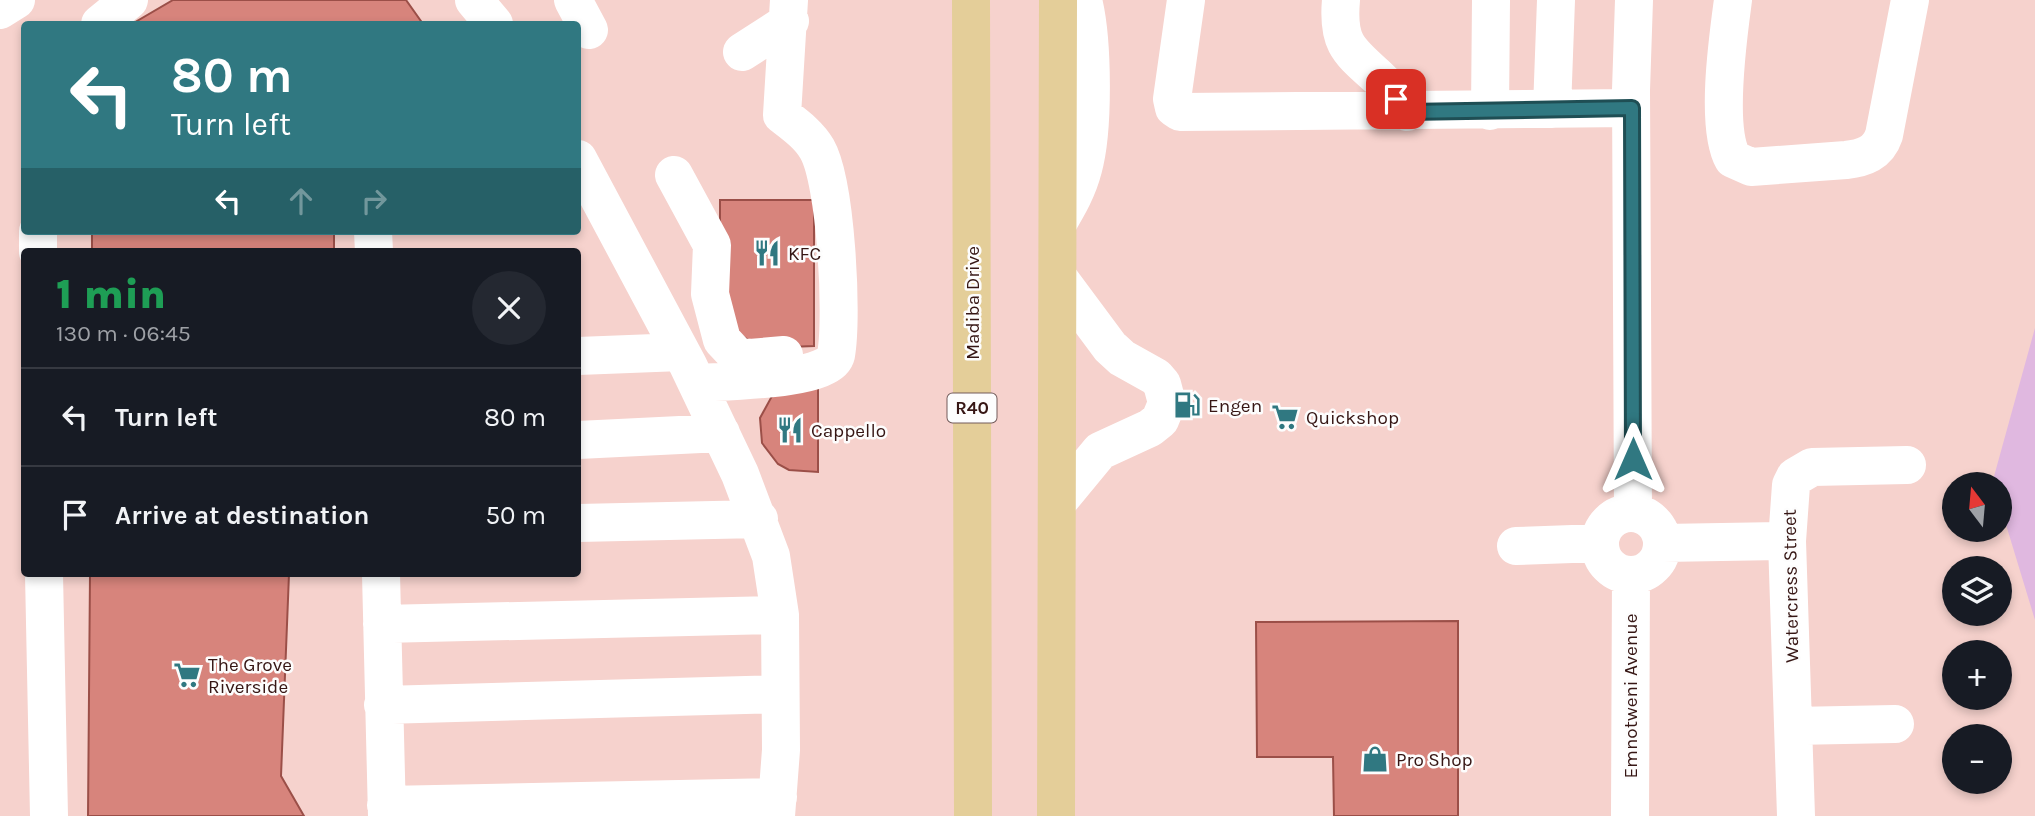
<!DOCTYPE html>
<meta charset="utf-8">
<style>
:root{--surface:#171b24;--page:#242831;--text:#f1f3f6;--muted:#9ea1a6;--line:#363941}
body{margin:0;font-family:Karla,sans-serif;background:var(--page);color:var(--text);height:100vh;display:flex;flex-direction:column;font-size:26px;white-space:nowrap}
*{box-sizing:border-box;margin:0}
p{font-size:23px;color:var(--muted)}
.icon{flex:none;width:38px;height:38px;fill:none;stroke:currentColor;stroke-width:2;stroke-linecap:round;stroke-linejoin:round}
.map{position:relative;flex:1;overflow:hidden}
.panel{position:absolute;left:21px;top:248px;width:560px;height:329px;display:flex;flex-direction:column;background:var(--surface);border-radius:7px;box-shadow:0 4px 10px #0003}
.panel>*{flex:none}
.banner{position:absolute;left:21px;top:21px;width:560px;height:214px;border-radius:7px;box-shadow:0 4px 10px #0003;background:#307881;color:#fff;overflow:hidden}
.needle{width:46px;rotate:344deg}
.fabs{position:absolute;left:1942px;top:472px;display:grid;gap:14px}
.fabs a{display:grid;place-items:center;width:70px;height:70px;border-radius:50%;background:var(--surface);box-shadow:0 4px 10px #0003;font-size:35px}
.pin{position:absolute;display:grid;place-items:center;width:60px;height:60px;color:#fff;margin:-30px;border-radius:14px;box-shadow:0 4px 10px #0006}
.me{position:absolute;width:77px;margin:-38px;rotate:0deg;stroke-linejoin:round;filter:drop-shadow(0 0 5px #0008)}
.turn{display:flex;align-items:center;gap:24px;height:147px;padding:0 35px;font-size:32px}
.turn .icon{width:91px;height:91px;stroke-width:2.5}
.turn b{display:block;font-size:49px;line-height:60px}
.lanes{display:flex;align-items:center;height:66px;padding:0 35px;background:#0003;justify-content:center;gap:35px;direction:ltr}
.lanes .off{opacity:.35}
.round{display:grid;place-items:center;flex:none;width:74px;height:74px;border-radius:37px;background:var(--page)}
.head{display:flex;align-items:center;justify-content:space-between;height:119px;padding:0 35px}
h1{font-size:42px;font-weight:800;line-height:52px;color:#1e9e55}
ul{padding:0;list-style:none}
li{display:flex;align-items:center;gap:21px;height:98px;padding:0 35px;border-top:2px solid var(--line)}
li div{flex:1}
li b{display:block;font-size:26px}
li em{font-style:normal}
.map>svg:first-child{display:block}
.green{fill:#e0b8e0}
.building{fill:#d7847c;stroke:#9b4f48;stroke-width:2}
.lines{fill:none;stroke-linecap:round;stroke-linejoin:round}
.minor{stroke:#fff;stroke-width:38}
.major{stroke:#e4ce99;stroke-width:38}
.route-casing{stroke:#1f4e54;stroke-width:18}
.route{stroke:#307881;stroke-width:12}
.labels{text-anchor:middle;stroke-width:5;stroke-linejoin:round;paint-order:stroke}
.shield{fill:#fdfdfd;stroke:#725b5a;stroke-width:2}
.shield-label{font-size:18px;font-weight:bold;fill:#361614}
.poi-label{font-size:19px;fill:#361614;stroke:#fdfdfd;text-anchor:start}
.street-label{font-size:19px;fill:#361614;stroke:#fdfdfd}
</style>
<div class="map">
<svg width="2035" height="816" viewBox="0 0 2035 816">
<rect width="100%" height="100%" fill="#f6d2cd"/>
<path class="green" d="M2035,328V620L2000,505V485H1994L1993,480Z"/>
<path class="building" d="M173,0H406L423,24H132Z
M720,200H814V346L760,348L738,333L720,307Z
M92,231H334V252H92Z
M818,385V472L789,470L778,464L762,443L760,418L772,396Z
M90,574H289L281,776L304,816H88Z
M1458,621V816H1334L1333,757H1257L1256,622Z"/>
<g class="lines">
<path class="minor" d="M474,0L494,24
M573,0L589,30
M1186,0L1172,99L1174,108L1180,112L1631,108
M1341,0C1337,44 1349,51 1379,78C1390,88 1398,101 1407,112
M1733,0C1728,37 1715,127 1733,159L1751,167L1846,160C1864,158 1878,153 1884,135L1910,0
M0,10L16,0
M100,24L129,0
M742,52L790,21
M1552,109L1556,0
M1490,111L1491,0
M578,159L688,365L740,474L771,556L780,615L781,750L776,816
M674,175L712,245L710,294L722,340L737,356L750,358L784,355
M1058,223C1068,206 1078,189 1083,169C1094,130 1093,39 1083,0
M38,231V252
M373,231L374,252
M578,356L681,352
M697,383C724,381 830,381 836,355C843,316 836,182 817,149C809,135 795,125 782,115L789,0
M578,440L721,433
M1057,503L1100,451L1150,428L1160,420L1167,403L1162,384L1156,377L1122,358L1110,347L1058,277
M1600 544a31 31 0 1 1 62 0a31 31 0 1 1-62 0Z
M1633,513L1631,90L1634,0
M578,523L759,519
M1663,543L1787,541
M1516,546L1600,543
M44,574L49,816
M381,574L387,816
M382,624L780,615
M383,705L780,694
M1793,726L1895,724
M386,805L778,797
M1630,816L1631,575
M1796,816L1787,541L1791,485L1795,477L1812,467L1907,465"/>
<path class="major" d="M971,0L973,816
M1056,816L1058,0"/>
</g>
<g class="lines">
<g class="route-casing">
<path id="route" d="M1396,99L1407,112L1632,108L1633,459"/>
</g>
<use href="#route" class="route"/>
</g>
<defs>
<g id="restaurant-bare" transform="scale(2.1)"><path d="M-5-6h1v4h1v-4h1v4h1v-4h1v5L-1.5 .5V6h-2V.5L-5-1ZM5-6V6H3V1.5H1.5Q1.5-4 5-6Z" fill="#307881" stroke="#fdfdfd" stroke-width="2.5" paint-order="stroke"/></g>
<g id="fuel-bare" transform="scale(2.1)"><path d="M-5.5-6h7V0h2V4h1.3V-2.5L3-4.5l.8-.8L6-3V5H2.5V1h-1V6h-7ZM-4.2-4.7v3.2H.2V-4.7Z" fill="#307881" stroke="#fdfdfd" stroke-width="2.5" paint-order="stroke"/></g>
<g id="supermarket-bare" transform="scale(2.1)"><path d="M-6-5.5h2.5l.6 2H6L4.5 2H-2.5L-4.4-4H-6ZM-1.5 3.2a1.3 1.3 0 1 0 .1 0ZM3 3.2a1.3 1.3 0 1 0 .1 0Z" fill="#307881" stroke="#fdfdfd" stroke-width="2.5" paint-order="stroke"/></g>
<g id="shop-bare" transform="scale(2.1)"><path d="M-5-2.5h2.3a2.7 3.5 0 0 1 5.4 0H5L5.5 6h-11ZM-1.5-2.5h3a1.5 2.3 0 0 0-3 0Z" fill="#307881" stroke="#fdfdfd" stroke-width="2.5" paint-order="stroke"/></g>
</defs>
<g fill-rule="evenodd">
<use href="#restaurant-bare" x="767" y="253"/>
<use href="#fuel-bare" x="1187" y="405"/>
<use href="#supermarket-bare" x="1285" y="417"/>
<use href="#restaurant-bare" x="790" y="430"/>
<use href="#supermarket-bare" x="187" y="675"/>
<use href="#shop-bare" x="1375" y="759"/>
</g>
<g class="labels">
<rect class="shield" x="947.5" y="393.5" width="49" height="29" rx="5"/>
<g class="shield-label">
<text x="972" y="414">R40</text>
</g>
<g class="poi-label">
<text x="788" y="260">KFC</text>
<text x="1208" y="412">Engen</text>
<text x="1306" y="424">Quickshop</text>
<text x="811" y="437">Cappello</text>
<text x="208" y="671">The Grove<tspan x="208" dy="22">Riverside</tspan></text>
<text x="1396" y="766">Pro Shop</text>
</g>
<g class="street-label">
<text transform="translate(972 303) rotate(-90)" y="7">Madiba Drive</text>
<text transform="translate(1790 586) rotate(-91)" y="7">Watercress Street</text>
<text transform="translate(1630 696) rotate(-90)" y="7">Emnotweni Avenue</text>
</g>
</g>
</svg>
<div class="fabs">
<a><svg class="needle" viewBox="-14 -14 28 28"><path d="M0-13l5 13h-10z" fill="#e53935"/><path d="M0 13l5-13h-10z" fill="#9ea1a6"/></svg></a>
<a><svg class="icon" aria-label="layers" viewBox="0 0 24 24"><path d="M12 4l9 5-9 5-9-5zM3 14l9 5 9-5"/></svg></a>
<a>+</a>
<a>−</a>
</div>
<div class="pin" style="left:1396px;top:99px;background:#d93025"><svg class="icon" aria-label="arrive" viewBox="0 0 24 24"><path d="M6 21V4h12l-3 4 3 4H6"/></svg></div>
<svg class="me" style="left:1633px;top:459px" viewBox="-20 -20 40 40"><path d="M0-17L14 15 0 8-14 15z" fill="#307881" stroke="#fff" stroke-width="4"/></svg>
<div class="banner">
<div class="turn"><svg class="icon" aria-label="left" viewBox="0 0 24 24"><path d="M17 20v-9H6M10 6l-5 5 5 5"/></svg><div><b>80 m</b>Turn left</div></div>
<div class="lanes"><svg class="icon" aria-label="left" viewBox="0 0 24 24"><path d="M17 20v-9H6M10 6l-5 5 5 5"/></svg><svg class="icon off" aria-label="ahead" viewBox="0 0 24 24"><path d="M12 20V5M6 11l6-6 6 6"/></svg><svg class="icon off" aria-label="right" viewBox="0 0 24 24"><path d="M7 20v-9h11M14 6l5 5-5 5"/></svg></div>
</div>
<section class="panel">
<div class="head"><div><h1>1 min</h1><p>130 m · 06:45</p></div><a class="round"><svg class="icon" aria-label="close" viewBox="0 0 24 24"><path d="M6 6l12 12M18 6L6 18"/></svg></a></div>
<ul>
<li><svg class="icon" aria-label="left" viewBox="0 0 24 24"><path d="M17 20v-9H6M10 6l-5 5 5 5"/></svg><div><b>Turn left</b></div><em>80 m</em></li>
<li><svg class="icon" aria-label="arrive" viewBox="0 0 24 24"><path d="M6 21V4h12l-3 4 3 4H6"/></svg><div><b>Arrive at destination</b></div><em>50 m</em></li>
</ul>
</section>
</div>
